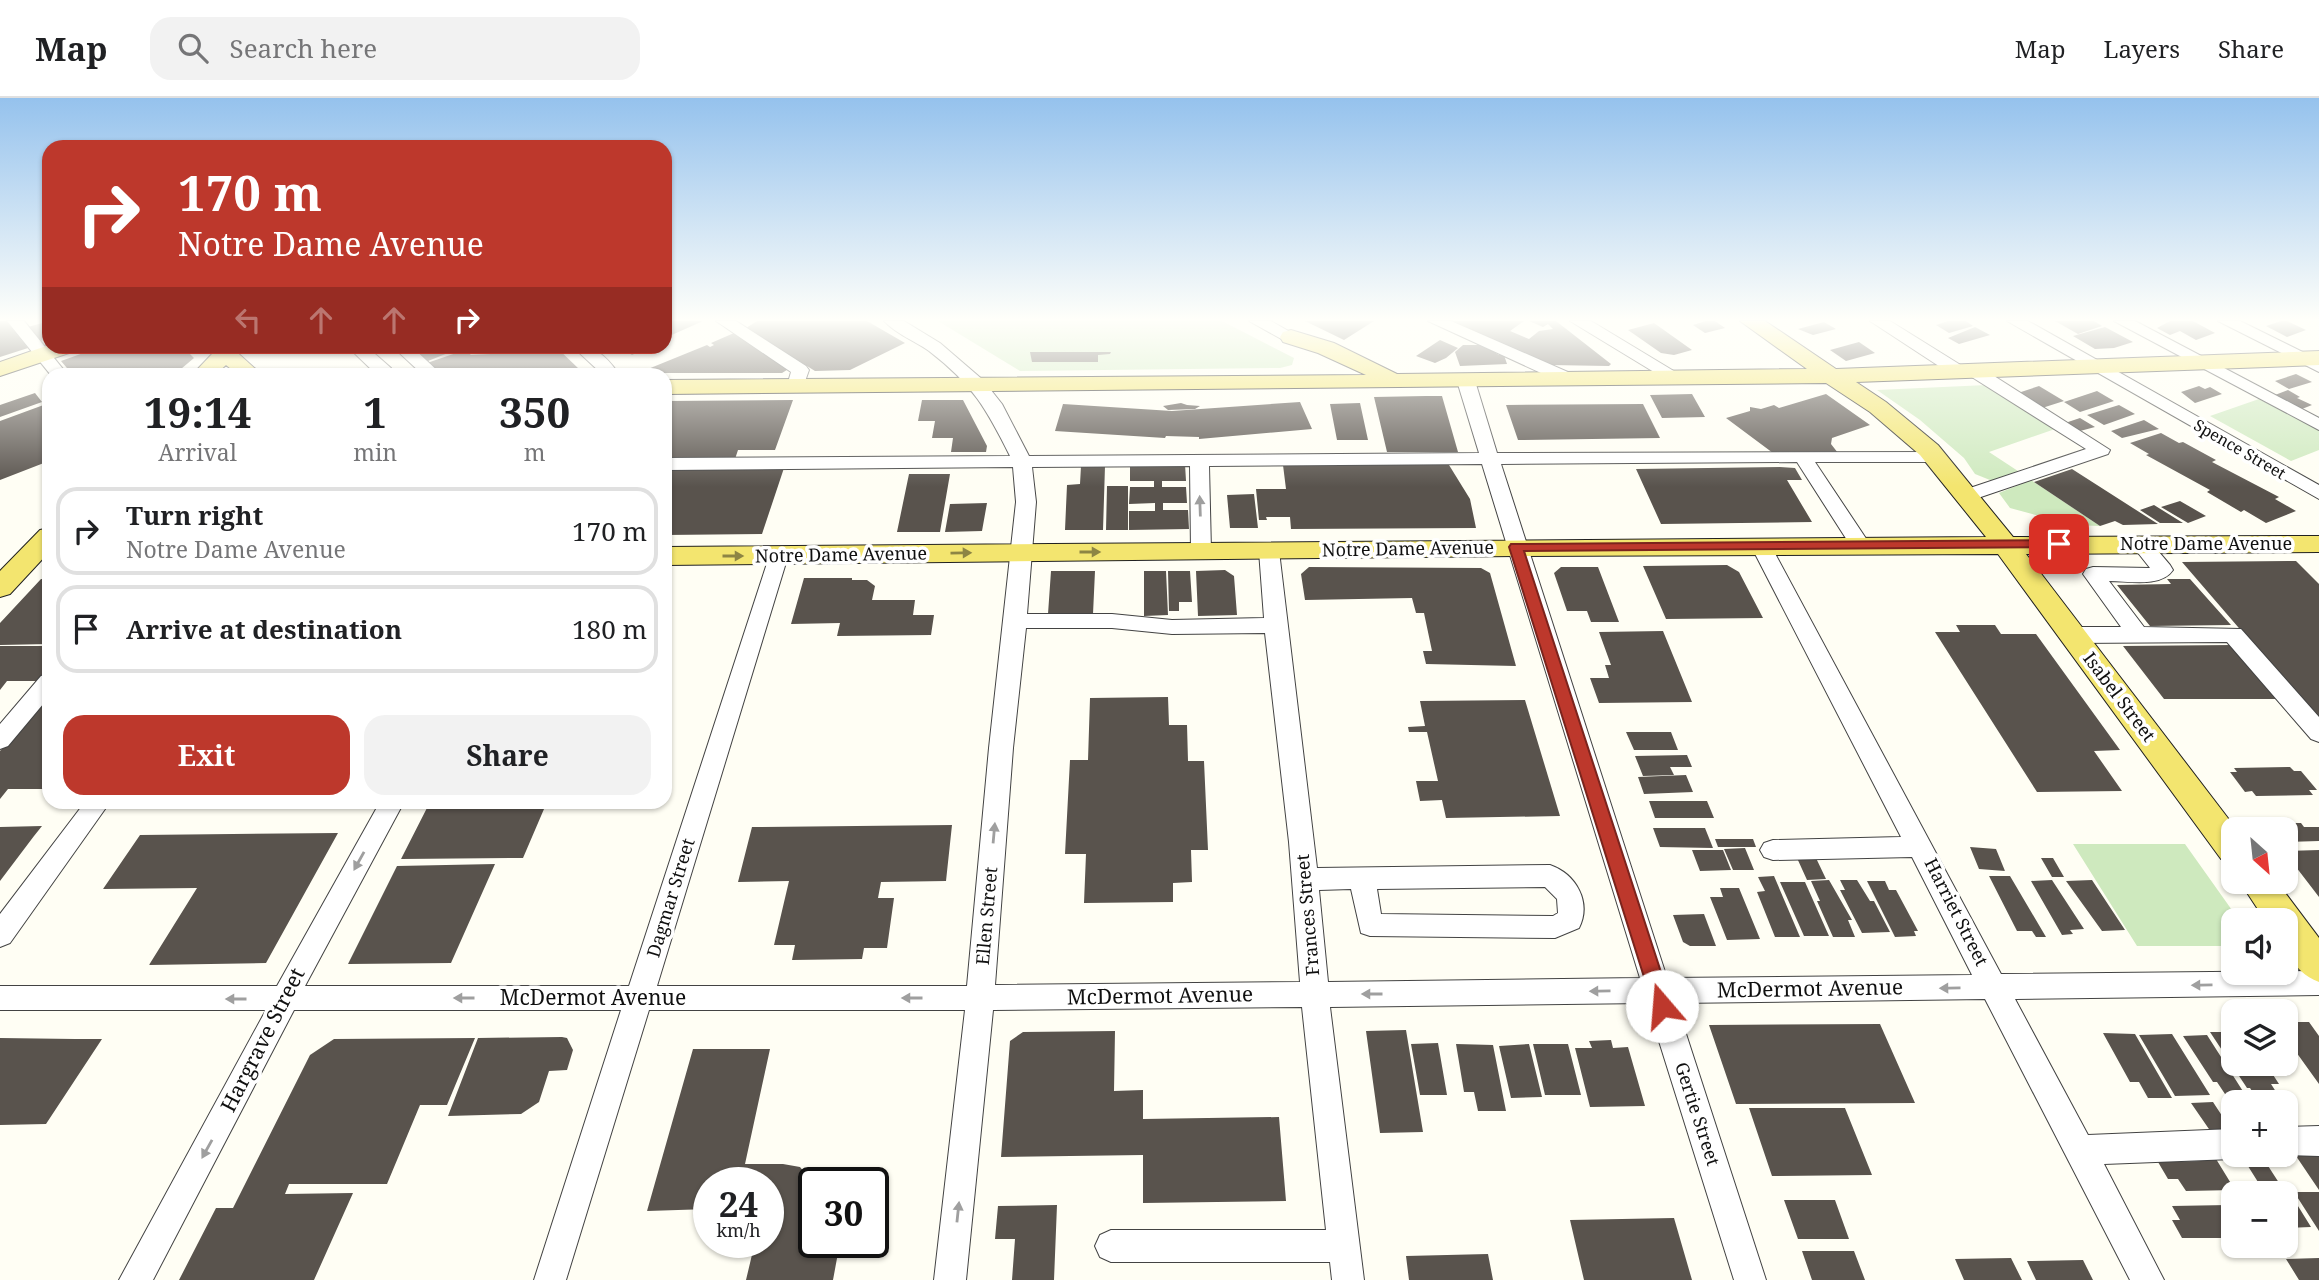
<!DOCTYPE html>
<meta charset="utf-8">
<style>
:root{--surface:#fff;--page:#f2f2f2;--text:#202124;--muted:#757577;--line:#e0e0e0;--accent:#bd382c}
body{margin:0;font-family:"Noto Serif",serif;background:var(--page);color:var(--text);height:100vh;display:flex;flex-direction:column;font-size:26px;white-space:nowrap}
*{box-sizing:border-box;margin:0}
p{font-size:23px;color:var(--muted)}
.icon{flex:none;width:38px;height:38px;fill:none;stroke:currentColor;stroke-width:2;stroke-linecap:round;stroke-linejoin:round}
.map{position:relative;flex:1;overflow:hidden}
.side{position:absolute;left:42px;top:270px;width:630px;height:441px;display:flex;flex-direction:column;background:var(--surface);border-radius:21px;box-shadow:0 2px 5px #0004}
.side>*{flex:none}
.hud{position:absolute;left:42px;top:42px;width:630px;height:214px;border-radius:21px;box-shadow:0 2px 5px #0004;background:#bd382c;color:#fff;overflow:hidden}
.needle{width:46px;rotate:153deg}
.tools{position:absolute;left:2221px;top:719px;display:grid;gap:14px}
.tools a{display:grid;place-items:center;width:77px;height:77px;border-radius:14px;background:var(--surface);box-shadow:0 2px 5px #0004;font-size:35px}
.speed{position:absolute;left:693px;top:1069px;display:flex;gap:14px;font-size:35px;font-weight:700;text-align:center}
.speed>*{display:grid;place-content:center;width:91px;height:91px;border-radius:50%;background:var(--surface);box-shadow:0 2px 5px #0004;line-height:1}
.speed small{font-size:18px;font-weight:400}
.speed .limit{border:4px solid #111;border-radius:10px;background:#fff;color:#111}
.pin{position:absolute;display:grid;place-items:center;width:60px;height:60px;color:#fff;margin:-30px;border-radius:14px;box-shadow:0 4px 10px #0006}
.me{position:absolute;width:77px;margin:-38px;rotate:342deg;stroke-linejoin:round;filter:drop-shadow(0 0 5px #0008)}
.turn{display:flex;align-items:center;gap:24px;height:147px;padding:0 21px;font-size:32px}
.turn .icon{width:91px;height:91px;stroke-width:2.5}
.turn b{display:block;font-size:49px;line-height:60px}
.lanes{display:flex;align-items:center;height:66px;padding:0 21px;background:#0003;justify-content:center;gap:35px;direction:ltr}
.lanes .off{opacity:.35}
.eta{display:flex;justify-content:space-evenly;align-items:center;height:119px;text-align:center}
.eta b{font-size:42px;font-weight:700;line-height:49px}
.action{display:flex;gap:14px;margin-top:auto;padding:14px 21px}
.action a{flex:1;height:80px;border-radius:21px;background:var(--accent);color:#fff;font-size:28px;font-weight:700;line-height:80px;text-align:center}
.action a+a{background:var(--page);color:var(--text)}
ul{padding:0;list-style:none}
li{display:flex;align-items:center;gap:21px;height:88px;margin:0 14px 10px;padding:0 7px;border:4px solid var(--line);border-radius:21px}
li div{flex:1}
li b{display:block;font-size:26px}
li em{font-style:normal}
header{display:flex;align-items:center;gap:42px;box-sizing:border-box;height:98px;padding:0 35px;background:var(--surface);border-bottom:2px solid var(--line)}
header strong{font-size:33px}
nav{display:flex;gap:38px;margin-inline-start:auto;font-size:24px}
.search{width:490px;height:63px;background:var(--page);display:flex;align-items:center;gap:18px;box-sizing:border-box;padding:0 24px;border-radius:21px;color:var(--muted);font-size:26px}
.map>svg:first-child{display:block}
.green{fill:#cee9be}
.building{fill:#59534d}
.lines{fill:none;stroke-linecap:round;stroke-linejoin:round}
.minor-casing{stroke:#434343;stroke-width:2}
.major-casing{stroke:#212121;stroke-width:2}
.minor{fill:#fff;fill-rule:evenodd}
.major{fill:#f3e56f;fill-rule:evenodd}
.oneway{fill:#9f9f9f}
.oneway2{fill:#8d8544}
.route{fill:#bd382c;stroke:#7b241d;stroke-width:2}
.labels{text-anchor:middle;stroke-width:7;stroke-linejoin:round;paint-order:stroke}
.far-street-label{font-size:16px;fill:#101010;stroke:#fff}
.street-label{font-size:18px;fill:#101010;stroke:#fff}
.near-street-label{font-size:21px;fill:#101010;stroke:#fff}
</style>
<header>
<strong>Map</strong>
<div class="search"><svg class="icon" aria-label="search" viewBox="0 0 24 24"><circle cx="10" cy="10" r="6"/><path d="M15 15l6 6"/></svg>Search here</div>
<nav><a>Map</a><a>Layers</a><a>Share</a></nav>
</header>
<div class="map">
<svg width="2319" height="1182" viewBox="0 0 2319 1182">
<rect width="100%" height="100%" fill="#fffef4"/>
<path class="green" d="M938,223H1222L1294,260L1292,267L1280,270L1020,273Z
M1987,287L2058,330L1989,354L2021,375L2001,382H1990L1975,376L1964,360L1920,322L1877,292Z
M2259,301L2319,332V352L2291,363L2210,318Z
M2031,382L2100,428L2072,427L2010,410L1999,395Z
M2073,746H2185L2239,822H2233V848H2137Z"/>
<path class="building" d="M0,223H6L28,250L0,259Z
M49,223V240L40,243L28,229Z
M665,223H703L665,240Z
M757,223H867L905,245L850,272L815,273L746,230Z
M1305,223H1374L1344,242Z
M1453,223H1524L1510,233L1529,241L1539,233L1553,231L1548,226L1543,229L1529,223H1556L1611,266L1609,268L1551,267L1450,225Z
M1706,223H1715L1725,230L1705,235L1693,227Z
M1948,223H1966L1973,228L1949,235L1936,227Z
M2055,223H2094L2102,228L2078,236Z
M2170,223H2193L2215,235L2196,242L2180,233L2170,237L2157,230Z
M2281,223H2287L2306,232L2287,239L2266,228Z
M1824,224L1836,231L1813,237L1798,231Z
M1654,225L1692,252L1674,257L1661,255L1628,232Z
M1975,229L1990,237L1959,246L1948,240Z
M2105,229L2133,244L2114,250L2095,251L2073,238Z
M734,235L790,270L782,275H654L648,271L707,247L710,249L714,247L711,245Z
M1440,242L1458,250L1446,260L1435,265L1416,258Z
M1859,244L1875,255L1846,263L1830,252Z
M1463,247H1483L1499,257H1504L1507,266L1460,268L1455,254Z
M103,248H182L194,260L175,276H72L61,263Z
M421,248L463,249L428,263L414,251Z
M497,248H555L579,271L571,276H441L427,265L465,252L471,257L511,255Z
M619,248H651L632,257Z
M1030,254H1111L1110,256L1098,257V264H1032Z
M2296,276L2312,284L2289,291L2275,283Z
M2039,288L2064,303L2042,310L2018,295Z
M2199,288L2205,291L2210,289L2222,296L2195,305L2181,294Z
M2288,292L2300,299L2297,300L2312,307L2302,311L2275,297Z
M2097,293L2114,303L2080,314L2064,304Z
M35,295L42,304L0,319V307Z
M1692,296L1705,319L1662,320L1650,297Z
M1826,296L1870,327L1832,340L1831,346L1838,355H1773L1726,320L1750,313V309L1761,311L1774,307L1779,310Z
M1426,298H1442L1458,354H1387L1374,299Z
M793,302L775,352H738L735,361H665L667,303Z
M922,302H963L987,348L986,354H951L953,340H932L935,323H918Z
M1300,304L1312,331L1199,341V339L1166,338L1165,340L1055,333L1063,306L1172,313Z
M49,305V363L0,382V323Z
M1181,305L1187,307L1200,308L1195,311L1168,312L1163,308Z
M1360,305L1368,342H1337L1330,306Z
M1643,306L1660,340L1518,342L1506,307Z
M2119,307L2135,316L2104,327L2087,317Z
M2080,320L2095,329L2080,333L2065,325Z
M2144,322L2159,331L2122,340L2111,333Z
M2161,335L2179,345L2183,344L2216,362L2212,364L2279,399L2275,401L2296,413L2266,425L2244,412L2241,414L2207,394L2210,392L2146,357L2149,356L2130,345Z
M1185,366L1186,383H1162V389H1186L1187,405H1163V412H1188L1189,431L1129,432V413H1155V405L1129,406L1130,389H1154V383H1130V367Z
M1283,367H1449L1470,401L1476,430L1291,431L1290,419H1266L1267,422H1259L1256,391H1286Z
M1081,368H1105L1103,432H1065L1067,387L1080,386Z
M1780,369L1795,370L1802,382H1787L1812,424L1661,426L1636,371Z
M784,370L762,436L665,437V371Z
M2072,371L2158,426L2123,427L2115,423L2100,428L2034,384Z
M909,376H950L940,434H897Z
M1107,388H1128V432H1106Z
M1254,396L1258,430H1230L1227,397Z
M2180,403L2206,418L2188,425L2161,409Z
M987,405L982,433L945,434L950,406Z
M2154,407L2183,425H2160L2140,412Z
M2296,463L2319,486V623L2182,464Z
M1727,467L1739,474L1763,520L1666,521L1643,468Z
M1309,469L1481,470L1490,475L1516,568L1426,566L1423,553H1432L1424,515H1416L1412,500L1305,502L1301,476Z
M1561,469H1598L1619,524H1591L1587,513H1567L1554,475Z
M1225,472L1234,478L1237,517L1198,518L1196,473Z
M1051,473H1095L1093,516H1048Z
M1144,473H1166L1168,517L1144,518Z
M1168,473H1190L1192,504H1179V513H1169Z
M804,480H852V482H867L875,488L872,502H915L913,517H934L931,537L837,538L840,525L791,526Z
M41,481H49V546L0,547V525Z
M2167,481H2190L2231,527L2150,528L2117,487L2171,486Z
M1956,527H1995L2001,536H2036L2120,652L2094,653L2122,693L2037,694L1935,534H1960Z
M1663,533L1692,604L1599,605L1590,580H1609L1605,567H1611L1599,534Z
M2233,547L2279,601H2164L2123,548Z
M0,548H49V574L42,583H7L0,592Z
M49,594V691H8L0,701V653Z
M1168,599L1169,627H1187L1188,663H1204L1208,752H1191L1192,784L1173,785V804L1084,805L1086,756H1065L1070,662H1088L1090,600Z
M1525,602L1560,718L1446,720L1442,702L1420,703L1416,683H1438L1427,634H1409L1408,629L1425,628L1420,603Z
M1626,634H1671L1678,652H1634Z
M1687,657L1692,669H1670L1674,677L1643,678L1635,658Z
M2290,669L2294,673H2301L2317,692H2309L2313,697L2256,698L2252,693L2245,694L2230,674H2237L2234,670Z
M1686,677L1693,694L1644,696L1638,679Z
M1649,703H1707L1714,720H1655Z
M430,704H547L523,760L401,761Z
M2268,725H2301L2304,729H2319V743L2286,744V732H2273Z
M952,727L946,783L881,784L878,800H894L887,850H864L862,861L792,862L795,847H774L789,783L738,784L752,729Z
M42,728L34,738L0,783V729Z
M1653,730H1705L1713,750L1660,749Z
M338,735L266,865L149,867L197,790L103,791L140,737Z
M1715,741H1753L1756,749H1718Z
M1970,749L1996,751L2005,773L1979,771Z
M1745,750L1754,772H1733L1724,751Z
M1692,752H1723L1731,772L1700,773Z
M2319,752V799L2286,756V753Z
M1797,760H1816L1826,781L1807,782Z
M2041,760H2053L2064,779H2052Z
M495,766L451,865L348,866L397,768Z
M1774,778L1800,839H1775L1757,794L1765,793L1758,779Z
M1989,778H2010L2046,839H2036L2032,833H2017Z
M1829,782L1852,822H1848L1855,839H1833L1817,803H1820L1811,783Z
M1840,782H1857L1870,803H1874L1890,834L1862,835L1840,792H1845Z
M2052,782L2084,831L2070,832L2073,836L2062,837L2031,783Z
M2092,782L2125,832L2102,833L2066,783Z
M1867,783H1885L1889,792H1896L1918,833H1914L1916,838L1895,839Z
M1780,784H1805L1829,838H1804Z
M1720,790H1739L1760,841L1727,842L1710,799H1723Z
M1704,816L1716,848H1690L1683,844L1673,817Z
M2286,924H2309L2319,938V986L2286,940Z
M1880,926L1915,1005L1736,1006L1709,927Z
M2225,930H2233V966H2266L2279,986H2271L2280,1000L2257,1001L2250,990H2247L2210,934H2228Z
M1406,932L1423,1034L1380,1035L1366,933Z
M1115,933L1114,993L1143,992V1021L1279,1019L1286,1103L1143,1105V1057L1001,1059L1010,943L1023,934Z
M2103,935L2135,936L2172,1000H2148L2139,984H2130Z
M2172,936L2210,997L2175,998L2139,937Z
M2207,937L2246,998L2227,999L2217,984H2213L2183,938Z
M562,939L567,940L573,952L567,972L549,973L539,1004L521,1016L448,1018L478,940Z
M0,940L75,941H102L46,1026L0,1027Z
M475,940L447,1007H420L387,1086H289L285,1096L353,1095L314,1182H179L216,1110H233L310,957L334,941Z
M1611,942L1613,950L1628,949L1645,1008L1590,1009L1575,950H1592L1589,943Z
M1438,945L1447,997H1420L1411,946Z
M1456,946L1493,947L1506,1013H1478L1474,994H1464Z
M1529,946L1542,999L1511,1000L1499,948Z
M1533,946H1568L1581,997H1545Z
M693,951H770L745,1066H783L800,1069L809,1080V1094H814V1144H840L833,1182H746L755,1144H768V1085H709V1111L647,1113Z
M2213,1004L2232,1033L2211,1034L2191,1005Z
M1749,1010H1845L1872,1077L1772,1078Z
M2213,1056L2235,1092L2186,1093L2178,1081H2168L2158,1064L2201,1063L2197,1057Z
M2241,1057H2261L2283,1091L2263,1092Z
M2319,1057V1092L2296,1058Z
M2294,1094H2319V1133Z
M2293,1100L2311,1129L2286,1130V1101Z
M1784,1102H1835L1849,1141H1798Z
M1057,1107L1054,1182H1012L1015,1141H995L998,1108Z
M2228,1107L2233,1116V1140H2182L2172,1122H2180L2172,1108Z
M1674,1120L1692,1182H1584L1570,1122Z
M1802,1153H1854L1865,1182H1812Z
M1488,1156L1493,1182H1409L1406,1158Z
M2011,1160L2022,1182H1964L1955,1161Z
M2319,1160V1182H2299L2286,1161Z
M2083,1162L2093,1182H2036L2027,1163Z"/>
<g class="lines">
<g class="minor-casing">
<path id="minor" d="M7,223H24L67,276H50Z
M716,223H736L806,268L809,272L802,292H790L787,288L791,274Z
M884,223H904L940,245L983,282L1002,306L1029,358L1479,355L1457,283L1466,278L1475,283L1497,355L1942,354L1944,358L1942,362L1935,364H1815L1871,448L1868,453H1854L1797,364L1501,366L1667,880L1972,877L1912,759L1773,762L1764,759L1760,752L1764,745L1773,742L1901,739L1751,448L1754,443H1768L1771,448L2001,876L2319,873V897L2015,901L2088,1037L2233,1031V1057H2243L2233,1061L2104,1066L2164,1182H2130L1985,901L1676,905L1766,1182H1734L1647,905L1330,909L1364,1182H1332L1330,1164H1111L1100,1159L1095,1148L1100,1137L1111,1132H1326L1302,909L993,912L966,1182H934L965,912H649L566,1182H534L621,912H294L153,1182H119L266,912H0V888H277L380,704H404L305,888H629L771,453H785L788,458L657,888H967L989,650L1016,404L1013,369L665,372V360L1010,358C986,310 973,287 929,253C915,243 896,236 884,223ZM1482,366L1640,880L1328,884L1319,792L1351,791L1361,835L1370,838L1555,840L1579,830C1592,804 1576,776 1550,767L1317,770L1279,453L1276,448H1262L1259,453L1264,520L1172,522L1112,516H1027L1036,404L1032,369L1190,368L1191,453L1194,458H1208L1211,453L1209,368ZM1026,530H1112L1172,536L1265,535L1289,744L1300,884L995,887L1013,650ZM1545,789L1557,801L1558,815L1553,818L1381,816L1377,791Z
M1249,223H1271L1299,239L1297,243H1285Z
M1428,223H1451L1577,278L1580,282L1571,287L1565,286Z
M1570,223H1591L1687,281L1684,285H1672Z
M1870,223H1890L1967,271L1974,268L1980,269L2110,352L2108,356L1975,401H1961L1958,397L1961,393L2086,351L1967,276L1960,279L1954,278Z
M2007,223H2028L2319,387V401Z
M2114,223H2135L2319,320V332Z
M2218,223H2240L2319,262V274Z
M347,248H366L391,270L393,276H376Z
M392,248H411L441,276H422Z
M572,248C596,248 605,257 619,276H602Z
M2141,440L2148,441L2170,467L2173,472C2161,490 2129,483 2109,483L2144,529L2241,531L2319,619V644L2311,641L2227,544L2073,545L2065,542L2062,537L2065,532L2073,529H2121L2083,476L2086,471L2093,469L2150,470L2131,446L2134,441Z
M49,576V599L8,648L0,651V626L41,578Z
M85,704H110L10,845L0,849V816Z
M2319,1028V1058L2282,1057H2286V1029Z"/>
</g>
<g class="major-casing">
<path id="major" d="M1740,223H1765L1836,271L2319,253V267L1856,284L1886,304L1938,347L2013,439L2319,438V454L2026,456L2237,732H2233V764L2221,761L1998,456L1516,458L665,467V449L1986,439L1920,357L1870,314L1826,285L665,296V282L1366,277L1318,255L1283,244L1280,239L1283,234L1291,232L1334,245L1397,276L1807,271Z
M49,247L78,248L75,253L0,278V264Z
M205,248H230L261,276H237L226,267L216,276H193L212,256Z
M49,430V454L10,496L0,499V473L40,432Z
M2240,784H2277L2319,840V884C2290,873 2286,850 2286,822H2265Z"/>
</g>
<use href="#minor" class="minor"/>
<use href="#major" class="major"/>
</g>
<defs><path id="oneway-solid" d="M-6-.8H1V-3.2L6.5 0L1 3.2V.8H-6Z" transform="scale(1.75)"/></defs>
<g class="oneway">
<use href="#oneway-solid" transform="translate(1200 408) rotate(-92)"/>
<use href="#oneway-solid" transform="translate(994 735) rotate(-85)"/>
<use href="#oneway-solid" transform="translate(359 763) rotate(119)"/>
<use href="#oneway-solid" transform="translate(2202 887) rotate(179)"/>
<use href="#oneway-solid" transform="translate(1950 890) rotate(179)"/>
<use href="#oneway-solid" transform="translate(1600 893) rotate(179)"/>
<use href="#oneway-solid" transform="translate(1372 896) rotate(180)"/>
<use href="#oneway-solid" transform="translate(464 900) rotate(180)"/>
<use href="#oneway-solid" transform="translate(912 900) rotate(-180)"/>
<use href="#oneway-solid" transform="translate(236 901) rotate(-180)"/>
<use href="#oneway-solid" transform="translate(207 1051) rotate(119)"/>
<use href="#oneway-solid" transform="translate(958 1114) rotate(-84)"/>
</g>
<g class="oneway2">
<use href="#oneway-solid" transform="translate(1090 454)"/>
<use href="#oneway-solid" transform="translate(961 455) rotate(-1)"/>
<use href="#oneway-solid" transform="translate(733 458)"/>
</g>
<linearGradient id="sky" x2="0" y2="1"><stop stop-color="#95c2ed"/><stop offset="0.57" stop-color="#fffffa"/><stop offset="1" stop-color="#fffffa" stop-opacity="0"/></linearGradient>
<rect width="2319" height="389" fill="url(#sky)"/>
<path class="route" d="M2059,442L2066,446L2064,449L1524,453L1672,908L1669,914L1662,917L1655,914L1509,449L1511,446Z"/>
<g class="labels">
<g class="far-street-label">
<text transform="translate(2240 351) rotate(30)" y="6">Spence Street</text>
</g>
<g class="street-label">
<text x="2206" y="452">Notre Dame Avenue</text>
<text transform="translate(1408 451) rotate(-1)" y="6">Notre Dame Avenue</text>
<text transform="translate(841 457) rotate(-1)" y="6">Notre Dame Avenue</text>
<text transform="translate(2119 599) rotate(53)" y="6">Isabel Street</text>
<text transform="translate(671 800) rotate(-73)" y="6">Dagmar Street</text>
<text transform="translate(1956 814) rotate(63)" y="6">Harriet Street</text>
<text transform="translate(1308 817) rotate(-95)" y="6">Frances Street</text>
<text transform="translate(987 818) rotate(-85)" y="6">Ellen Street</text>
<text transform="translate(1697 1016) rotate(72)" y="6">Gertie Street</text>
</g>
<g class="near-street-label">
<text transform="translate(1810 891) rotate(-1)" y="7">McDermot Avenue</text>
<text transform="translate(1160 898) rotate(-1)" y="7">McDermot Avenue</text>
<text x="593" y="907">McDermot Avenue</text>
<text transform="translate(263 942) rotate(-63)" y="7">Hargrave Street</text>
</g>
</g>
</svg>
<div class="tools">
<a><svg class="needle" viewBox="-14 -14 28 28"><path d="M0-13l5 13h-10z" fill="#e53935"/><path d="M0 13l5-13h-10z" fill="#757577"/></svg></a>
<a><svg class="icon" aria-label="sound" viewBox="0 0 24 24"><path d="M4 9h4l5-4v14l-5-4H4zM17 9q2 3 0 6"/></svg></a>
<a><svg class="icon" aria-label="layers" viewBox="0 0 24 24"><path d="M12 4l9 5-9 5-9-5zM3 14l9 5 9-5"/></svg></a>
<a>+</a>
<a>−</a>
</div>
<div class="speed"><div>24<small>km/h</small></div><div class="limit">30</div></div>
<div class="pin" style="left:2059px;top:446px;background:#d93025"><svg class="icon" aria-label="arrive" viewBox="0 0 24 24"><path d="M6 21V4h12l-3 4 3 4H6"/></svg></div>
<svg class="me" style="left:1662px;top:908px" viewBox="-20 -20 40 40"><circle r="19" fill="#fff"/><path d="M0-13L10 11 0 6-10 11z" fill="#bd382c"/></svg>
<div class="hud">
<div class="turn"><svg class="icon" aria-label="right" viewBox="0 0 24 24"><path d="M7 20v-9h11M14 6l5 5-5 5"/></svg><div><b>170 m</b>Notre Dame Avenue</div></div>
<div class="lanes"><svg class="icon off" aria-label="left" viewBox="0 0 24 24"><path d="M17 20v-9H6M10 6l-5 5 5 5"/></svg><svg class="icon off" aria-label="ahead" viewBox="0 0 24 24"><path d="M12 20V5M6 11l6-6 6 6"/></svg><svg class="icon off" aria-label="ahead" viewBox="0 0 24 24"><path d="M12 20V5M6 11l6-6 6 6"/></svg><svg class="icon" aria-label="right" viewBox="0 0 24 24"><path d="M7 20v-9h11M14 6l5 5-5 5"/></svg></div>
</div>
<section class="side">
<div class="eta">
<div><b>19:14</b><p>Arrival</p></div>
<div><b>1</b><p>min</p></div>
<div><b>350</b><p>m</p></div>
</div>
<ul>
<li><svg class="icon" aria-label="right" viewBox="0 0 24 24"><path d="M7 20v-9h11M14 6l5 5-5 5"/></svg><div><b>Turn right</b><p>Notre Dame Avenue</p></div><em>170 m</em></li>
<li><svg class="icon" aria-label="arrive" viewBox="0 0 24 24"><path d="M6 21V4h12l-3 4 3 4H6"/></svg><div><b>Arrive at destination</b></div><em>180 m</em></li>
</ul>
<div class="action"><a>Exit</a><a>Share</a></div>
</section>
</div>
